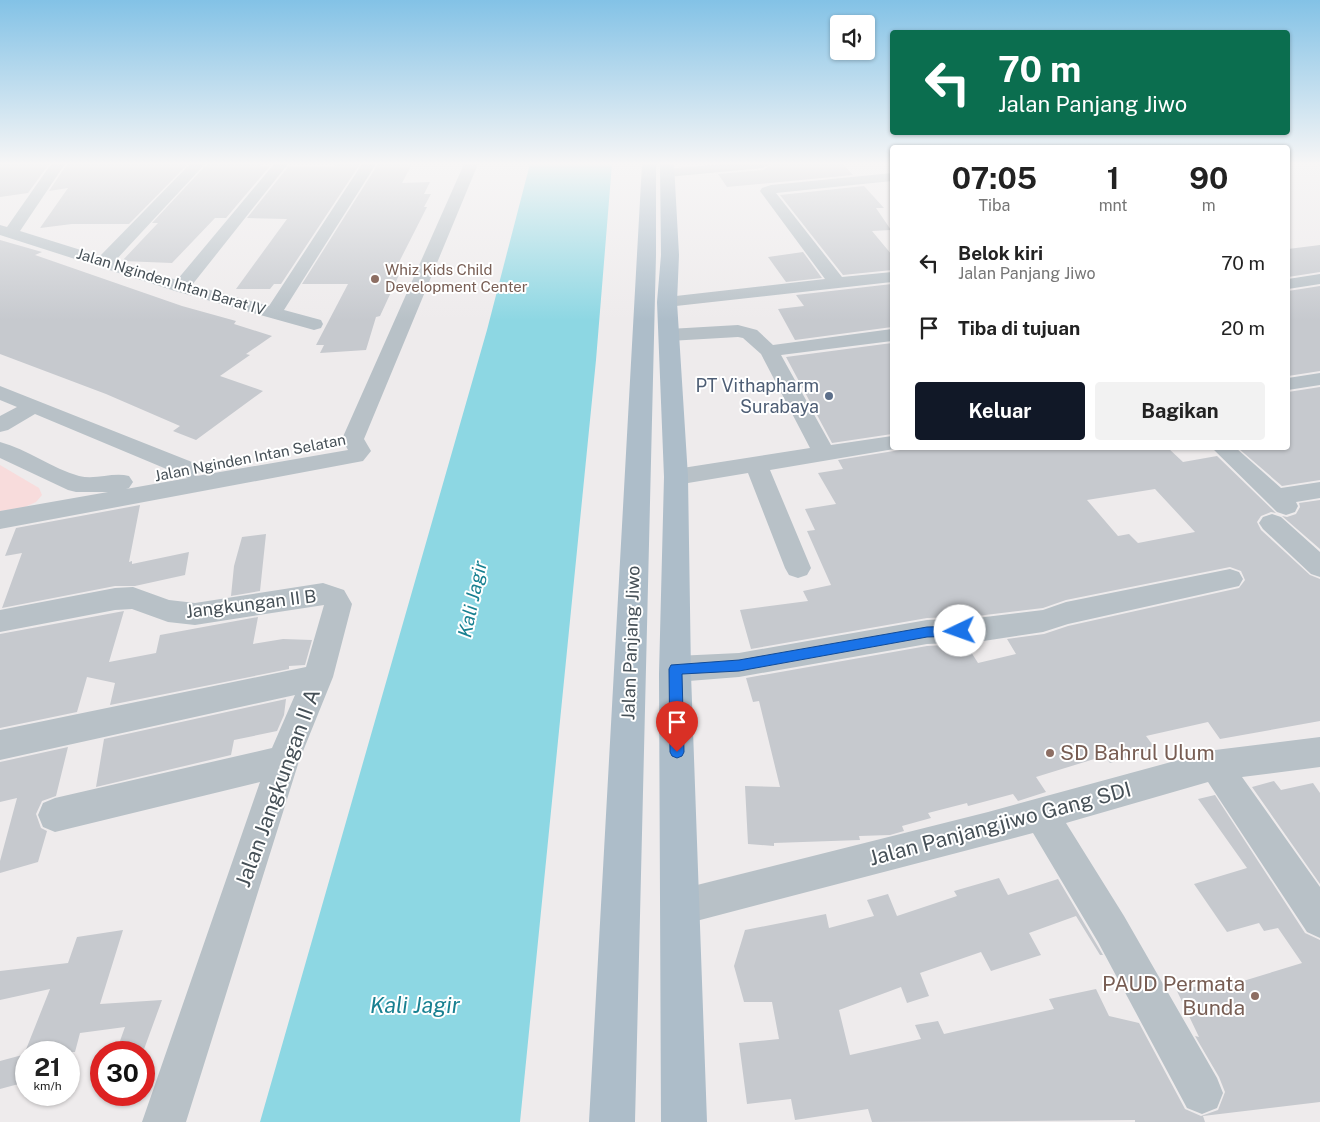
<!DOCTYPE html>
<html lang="id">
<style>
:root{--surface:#fff;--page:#f2f2f2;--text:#222;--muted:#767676;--accent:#111827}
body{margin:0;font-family:"Public Sans",sans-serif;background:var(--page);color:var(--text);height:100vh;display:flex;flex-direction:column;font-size:19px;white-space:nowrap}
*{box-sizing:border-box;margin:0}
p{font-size:16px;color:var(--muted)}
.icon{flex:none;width:28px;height:28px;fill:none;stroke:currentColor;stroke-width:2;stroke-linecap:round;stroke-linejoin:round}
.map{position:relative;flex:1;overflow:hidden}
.sheet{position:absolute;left:890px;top:145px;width:400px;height:305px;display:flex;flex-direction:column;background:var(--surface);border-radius:5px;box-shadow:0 1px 4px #0004}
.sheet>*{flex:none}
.banner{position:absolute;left:890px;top:30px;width:400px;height:105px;border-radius:5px;box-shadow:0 1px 4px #0004;background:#0b6e4f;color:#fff;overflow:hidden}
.controls{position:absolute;left:830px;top:15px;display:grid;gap:10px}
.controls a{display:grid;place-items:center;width:45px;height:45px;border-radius:5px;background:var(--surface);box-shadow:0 1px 4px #0004;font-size:25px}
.speed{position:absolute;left:15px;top:1041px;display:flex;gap:10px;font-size:25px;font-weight:700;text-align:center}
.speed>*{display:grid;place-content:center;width:65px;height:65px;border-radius:50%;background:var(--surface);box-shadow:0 1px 4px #0004;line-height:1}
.speed small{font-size:12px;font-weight:400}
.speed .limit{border:8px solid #d22;background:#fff;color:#111}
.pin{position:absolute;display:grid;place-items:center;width:42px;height:42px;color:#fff;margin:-51px -21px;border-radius:50% 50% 50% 0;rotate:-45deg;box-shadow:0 0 5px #0007}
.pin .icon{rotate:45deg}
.me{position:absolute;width:55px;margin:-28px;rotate:267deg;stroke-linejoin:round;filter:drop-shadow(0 0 4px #0008)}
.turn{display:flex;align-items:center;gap:18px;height:105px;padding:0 25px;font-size:22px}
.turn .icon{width:65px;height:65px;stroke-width:2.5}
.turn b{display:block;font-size:35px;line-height:42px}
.eta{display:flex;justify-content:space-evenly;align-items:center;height:85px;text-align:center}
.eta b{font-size:30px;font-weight:700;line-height:35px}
.primary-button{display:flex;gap:10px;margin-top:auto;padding:10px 25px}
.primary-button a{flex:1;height:58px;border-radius:5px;background:var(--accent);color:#fff;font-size:20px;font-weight:700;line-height:58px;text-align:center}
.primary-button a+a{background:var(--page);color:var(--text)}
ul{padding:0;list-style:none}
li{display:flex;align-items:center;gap:15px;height:65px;padding:0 25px}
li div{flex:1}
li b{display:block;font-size:19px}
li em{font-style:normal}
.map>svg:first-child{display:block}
.medical{fill:#f8dcdc}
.water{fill:#8dd7e3}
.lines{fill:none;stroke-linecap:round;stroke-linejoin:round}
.stream{fill:#8dd7e3;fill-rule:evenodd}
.building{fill:#c6c9ce;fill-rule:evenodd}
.minor{fill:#b8c1c7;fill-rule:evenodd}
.major{fill:#adbdc9;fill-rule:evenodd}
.route{fill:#1a73e8;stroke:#114b97}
.education-dot{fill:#8d6e63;stroke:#fff;stroke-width:2}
.service-dot{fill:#5c6f8a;stroke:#fff;stroke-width:2}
.labels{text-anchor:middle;stroke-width:4;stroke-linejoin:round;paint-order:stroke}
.far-education-label{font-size:15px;fill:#785e54;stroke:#fff;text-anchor:start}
.far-street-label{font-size:15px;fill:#465057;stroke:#fff}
.service-label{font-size:18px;fill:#4e5e75;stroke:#fff;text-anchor:end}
.street-label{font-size:18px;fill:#465057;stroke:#fff}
.water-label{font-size:19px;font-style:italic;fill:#188091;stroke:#fff}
.near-education-label{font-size:21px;fill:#785e54;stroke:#fff;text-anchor:start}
.near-street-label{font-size:21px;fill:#465057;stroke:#fff}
.near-water-label{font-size:22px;font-style:italic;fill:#188091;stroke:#fff}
</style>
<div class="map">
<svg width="1320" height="1122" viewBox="0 0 1320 1122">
<rect width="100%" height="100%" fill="#eeebec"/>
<path class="medical" d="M0,465L39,488L42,495L36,502L25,507L0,511Z"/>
<path class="water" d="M530,164H612L596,360L520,1122H260L487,330Z"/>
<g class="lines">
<path class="stream" d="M1316,164H1320V166Z"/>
</g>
<path class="building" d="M0,164H49L28,193L0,197Z
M67,164H188L129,224H72L40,228L68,188L49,191Z
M207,164H262L260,166H270L226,218H215L172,263L122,261L158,223H152Z
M335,164H360L281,284H274L270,289H236L287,219L247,218L288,167H333Z
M378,164H412L402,183L430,182L424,194H431L424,207H427L395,270H398L395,275H399L380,316L376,317L366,350L320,353L324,345H316L348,284H302Z
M772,164H843L853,175L727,187L718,174L763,170Z
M864,186L884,208H876L891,230L872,231L892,255V270L843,275L780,195Z
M0,240L42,252L35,255L182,306L236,321L234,324L272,336L246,354L250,355L220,376L263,391L196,440L173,431L180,426L106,394L0,354Z
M1320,245V272L1288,277V249Z
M803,252L822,278L786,282L768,257Z
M892,284V327L795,340L778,309L804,306L796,295Z
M1320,286V371L1288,376V291Z
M892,343V434L832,443L786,357Z
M1320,387V480L1282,486L1238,448H1288V392Z
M902,448H1168L1183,462L1217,456L1276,513L1271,512L1261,516L1257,522L1261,530L1310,575L1320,579V721L1220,739L1208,722L1146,736L1155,748L1110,763L1104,756L1036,777L1046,792L1018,801L1013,794L968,806L967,803L928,813L931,818L902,826L904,831L890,835L859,836L860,840L774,843V846L748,844L745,786L780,787L759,701L753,702L746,678L927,646L966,644L978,663L1016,654L1007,639L1044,634L1068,626L1239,588L1245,580L1241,571L1230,567L1066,600L1043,608L977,616L927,618L751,649L740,610L808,601L803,591L831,585L807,531L815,530L805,509L836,504L818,473L843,469L838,460L900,450ZM1155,489L1195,532L1138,543L1129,534L1118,536L1087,500Z
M1320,500V549L1282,516L1287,517L1296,514L1300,507L1299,503Z
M140,505L129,562L132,561V564L189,552L185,575L135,586H115L2,608L22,553L5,556L16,528Z
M266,534L260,591L231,596L234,566L242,537Z
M124,611L109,662L156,653L160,635L258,617L253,644L283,639L312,640L305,665L289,666V669L110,705L115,683L87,677L77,712L0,728V634Z
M286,699L284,715L277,731L234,740L231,755L96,787L104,739Z
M68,747L56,796L42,801L36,814L41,828L47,831L38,862L0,873V861L17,798L0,802V762Z
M1274,781L1281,790L1313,783L1320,793V884L1252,787Z
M1215,795L1305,933L1320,940V1102L1203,1116L1205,1122H1135V1120L872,1122L868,1109L795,1120L791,1099L747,1104L739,1043L779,1039L772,1002H744L734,966L745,930L826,914L829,928L874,916L867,900L888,894L897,916L957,896L954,891L999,878L1008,895L1058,879L1103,955H1100L1076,916L1029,933L1041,955L991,971L981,952L920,973L929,996L907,1003L901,987L839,1010L850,1055L921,1039L915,1025L938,1021L944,1034L1054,1009L1049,999L1096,989L1109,1016L1139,1023L1185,1109L1201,1116L1218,1110L1225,1092L1219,1077L1195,1036L1199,1037L1176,989L1240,982L1302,963L1278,928L1264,931L1259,923L1227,932L1194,884L1247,868L1198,799Z
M123,930L100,1004L162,1000L143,1052H116L125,1027L80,1033L75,1052H25L50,989L0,1000V971L68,963L77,937Z
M26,1054V1082L0,1089V1061Z"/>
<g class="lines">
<path class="minor" d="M51,164H65L20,231L100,256L190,164H205L115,261L177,280L274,164H288L192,285L269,306L362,164H376L284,310L321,320L323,324L321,328L314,330L175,291L0,235V225L7,227Z
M464,164H478L364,439L371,451L363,461L0,529V511L108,492H76L68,490L0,458V442C27,449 53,469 79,476C96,480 113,472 129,476L133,482L129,488L126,489L188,478L35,414L8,430L0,432V416L17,407L0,400V386L197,464L201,470L197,476L191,477L348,450L342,439Z
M720,164H770L763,168L667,177L662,176L660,173L662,170L667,169Z
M892,173V181L776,193L842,277L892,272V282L667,307L661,306L658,302L661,298L667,297L825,279L760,191L762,188L771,185Z
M1320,274V284L1288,289V279Z
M738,325L757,330L773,345L892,329V341L781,355L831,445L892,436V448H900L770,470L811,568L807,575L798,578L789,575L785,568L748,473L676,485L668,483L664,477L668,471L676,469L810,448L761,354L743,338L738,337L669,341L662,339L659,335L662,331L669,329Z
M1320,373V385L1288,390V378Z
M1212,448H1236L1281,488L1320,482V498L1296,502L1298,506L1295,512L1286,515L1277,512Z
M1272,514L1281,517L1320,552V577L1311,574L1263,529L1259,523L1263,517Z
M1230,569L1239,572L1243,579L1239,586L1068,624L1043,632L977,642L927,644L739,677L676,682L666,678L661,669L666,660L676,656L739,653L927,620L977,618L1043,610L1066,602Z
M323,583L344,590L352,604L333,677L299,761L186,1122H142L260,782L55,832L43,827L38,815L43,803L55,798L272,748L295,695L0,760V730L306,667L324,605L195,625L168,622L132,609L115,610L0,632V610L115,588L133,587L169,600L195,603Z
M1320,737V767L1242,777L1320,887V938L1307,932L1208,782L1066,823L1124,916L1217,1078L1223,1093L1217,1108L1202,1114L1187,1108L1098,942L1033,833L681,925L668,920L663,907L668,894L681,889L988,812L1215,750Z"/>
<path class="major" d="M642,164H656V255L635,1122H589Z
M660,164H674L679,255L677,302L688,477L691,674L707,1122H661L659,674L664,477L657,302L661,255Z"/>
</g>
<linearGradient id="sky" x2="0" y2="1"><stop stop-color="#83c2e6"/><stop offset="0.51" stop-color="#f7f6f6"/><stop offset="1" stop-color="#f7f6f6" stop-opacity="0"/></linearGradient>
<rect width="1320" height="321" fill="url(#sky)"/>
<path class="route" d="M960,626L964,627L966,631L964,634L960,636L927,637L739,671L682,674L684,752L682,756L677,758L672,756L670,752L669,669L671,665L739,660L927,627Z"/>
<g class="education-dot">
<circle cx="375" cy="279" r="5"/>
<circle cx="1050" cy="753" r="5"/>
<circle cx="1255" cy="996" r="5"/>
</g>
<circle class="service-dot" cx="829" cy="396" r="5"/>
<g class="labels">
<g class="far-education-label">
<text x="385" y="275">Whiz Kids Child<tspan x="385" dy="17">Development Center</tspan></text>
</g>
<g class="far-street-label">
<text transform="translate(171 282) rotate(17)" y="5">Jalan Nginden Intan Barat IV</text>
<text transform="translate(250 458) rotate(-11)" y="5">Jalan Nginden Intan Selatan</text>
</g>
<g class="service-label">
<text x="819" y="392">PT Vithapharm<tspan x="819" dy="21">Surabaya</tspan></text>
</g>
<g class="street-label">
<text transform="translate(251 604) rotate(-7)" y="6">Jangkungan II B</text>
<text transform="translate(631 643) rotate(-88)" y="6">Jalan Panjang Jiwo</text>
</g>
<g class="water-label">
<text transform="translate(472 599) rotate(-78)" y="7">Kali Jagir</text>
</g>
<g class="near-education-label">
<text x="1060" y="760">SD Bahrul Ulum</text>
<text x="1245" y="991" text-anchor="end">PAUD Permata<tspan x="1245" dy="24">Bunda</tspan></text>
</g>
<g class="near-street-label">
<text transform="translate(278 788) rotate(-70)" y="7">Jalan Jangkungan II A</text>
<text transform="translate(1000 824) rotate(-15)" y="7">Jalan Panjangjiwo Gang SDI</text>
</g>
<g class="near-water-label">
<text x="415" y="1013">Kali Jagir</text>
</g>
</g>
</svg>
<div class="controls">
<a><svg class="icon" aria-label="sound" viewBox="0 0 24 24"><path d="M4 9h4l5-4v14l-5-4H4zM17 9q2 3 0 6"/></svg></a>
</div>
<div class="speed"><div>21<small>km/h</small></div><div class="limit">30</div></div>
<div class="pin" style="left:677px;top:752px;background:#d93025"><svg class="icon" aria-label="arrive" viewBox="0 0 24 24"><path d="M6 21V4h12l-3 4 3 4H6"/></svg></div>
<svg class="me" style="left:960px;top:631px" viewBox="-20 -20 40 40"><circle r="19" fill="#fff"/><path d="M0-13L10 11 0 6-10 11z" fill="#1a73e8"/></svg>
<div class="banner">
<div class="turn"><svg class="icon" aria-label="left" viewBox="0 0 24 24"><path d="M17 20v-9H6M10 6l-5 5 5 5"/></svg><div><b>70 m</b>Jalan Panjang Jiwo</div></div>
</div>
<section class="sheet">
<div class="eta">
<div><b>07:05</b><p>Tiba</p></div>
<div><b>1</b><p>mnt</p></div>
<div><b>90</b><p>m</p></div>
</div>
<ul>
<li><svg class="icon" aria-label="left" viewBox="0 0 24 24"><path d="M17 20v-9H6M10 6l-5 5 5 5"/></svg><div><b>Belok kiri</b><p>Jalan Panjang Jiwo</p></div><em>70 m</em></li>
<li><svg class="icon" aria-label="arrive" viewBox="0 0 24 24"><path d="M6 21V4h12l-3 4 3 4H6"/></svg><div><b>Tiba di tujuan</b></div><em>20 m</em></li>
</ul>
<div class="primary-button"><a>Keluar</a><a>Bagikan</a></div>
</section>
</div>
